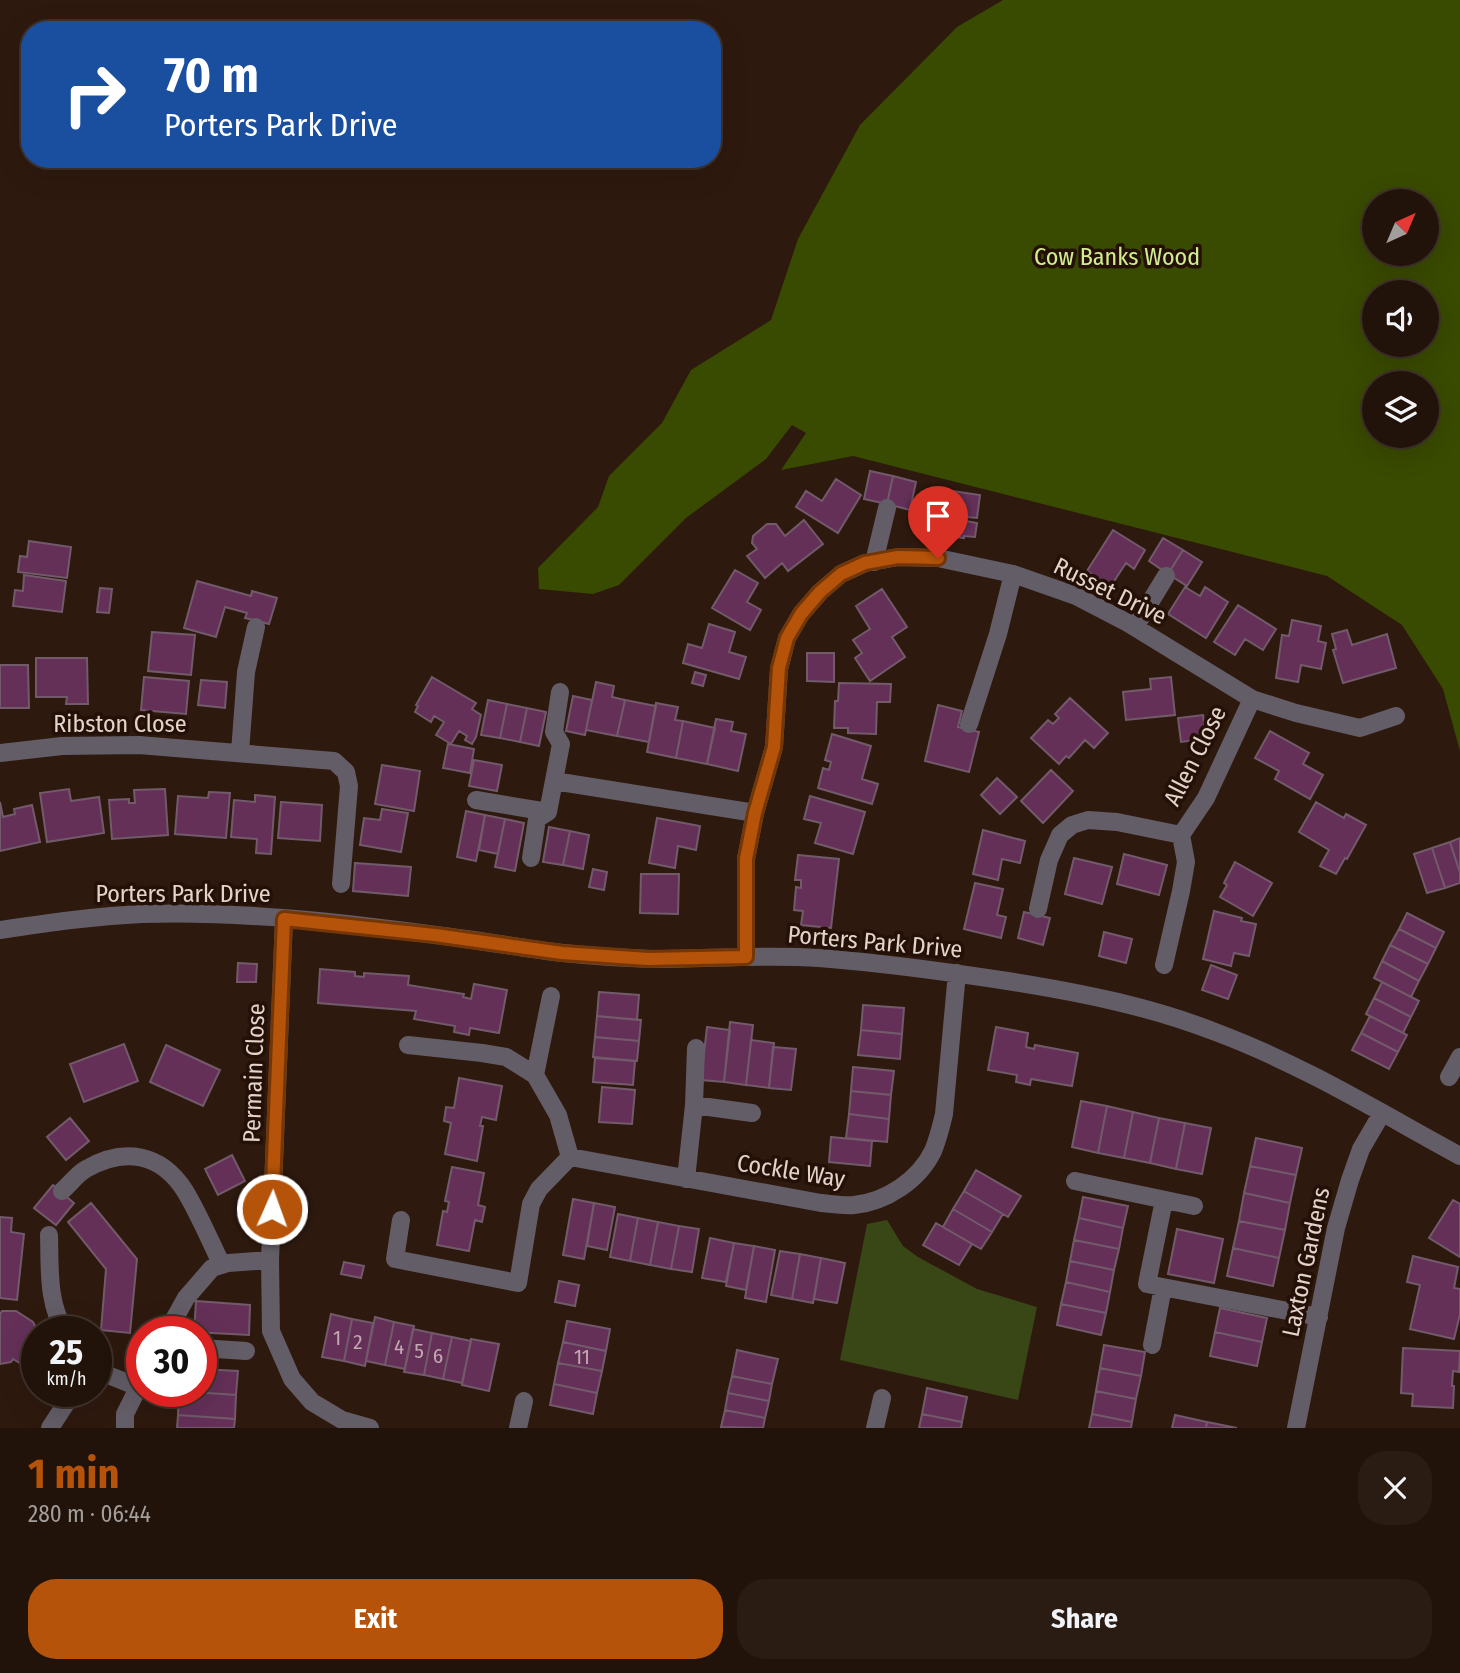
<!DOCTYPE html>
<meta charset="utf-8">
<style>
:root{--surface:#22130a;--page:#2a1c13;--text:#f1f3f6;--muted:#a29e9c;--line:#3f322b;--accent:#b45309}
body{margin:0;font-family:"Fira Sans Condensed",sans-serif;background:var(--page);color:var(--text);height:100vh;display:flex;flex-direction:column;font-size:26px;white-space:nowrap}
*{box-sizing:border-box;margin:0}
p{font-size:23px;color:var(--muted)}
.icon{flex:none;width:38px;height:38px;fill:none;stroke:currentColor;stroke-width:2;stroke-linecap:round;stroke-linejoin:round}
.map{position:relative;height:1428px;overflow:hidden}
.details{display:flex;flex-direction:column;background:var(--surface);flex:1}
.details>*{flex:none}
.top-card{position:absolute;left:21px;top:21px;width:700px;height:147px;border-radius:28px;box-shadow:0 7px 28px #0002,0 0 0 2px var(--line);background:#1a4fa0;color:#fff;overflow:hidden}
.needle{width:46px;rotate:44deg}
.tools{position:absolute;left:1362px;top:189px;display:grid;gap:14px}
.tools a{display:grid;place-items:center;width:77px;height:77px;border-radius:50%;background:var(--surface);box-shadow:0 7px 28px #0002,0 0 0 2px var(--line);font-size:35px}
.speed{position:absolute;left:21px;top:1316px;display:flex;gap:14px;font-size:35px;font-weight:700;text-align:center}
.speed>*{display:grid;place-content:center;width:91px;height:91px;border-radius:50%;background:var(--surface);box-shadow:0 7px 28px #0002,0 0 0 2px var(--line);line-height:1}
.speed small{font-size:18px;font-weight:400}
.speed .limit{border:10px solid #d22;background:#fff;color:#111}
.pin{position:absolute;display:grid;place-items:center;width:60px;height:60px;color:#fff;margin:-72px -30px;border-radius:50% 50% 50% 0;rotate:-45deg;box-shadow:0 0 7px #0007}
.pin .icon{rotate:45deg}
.me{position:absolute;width:77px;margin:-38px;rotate:2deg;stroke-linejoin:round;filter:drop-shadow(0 0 5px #0008)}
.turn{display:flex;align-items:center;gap:24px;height:147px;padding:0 28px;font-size:32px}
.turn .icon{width:91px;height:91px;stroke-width:2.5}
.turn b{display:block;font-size:49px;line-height:60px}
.round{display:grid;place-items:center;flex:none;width:74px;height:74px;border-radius:28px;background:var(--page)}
.summary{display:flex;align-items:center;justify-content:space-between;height:119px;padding:0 28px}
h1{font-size:42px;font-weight:700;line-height:52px;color:var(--accent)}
.button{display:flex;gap:14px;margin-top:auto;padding:14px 28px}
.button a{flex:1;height:80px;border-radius:28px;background:var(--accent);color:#fff;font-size:28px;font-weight:700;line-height:80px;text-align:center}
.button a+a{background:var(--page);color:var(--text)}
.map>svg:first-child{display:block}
.green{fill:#394615}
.forest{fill:#394a01;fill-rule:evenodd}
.building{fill:#643058;stroke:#725a6b;stroke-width:2}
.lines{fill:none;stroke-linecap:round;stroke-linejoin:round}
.minor{stroke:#635d67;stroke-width:18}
.route-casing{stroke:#753606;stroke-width:18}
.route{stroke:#b45309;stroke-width:12}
.labels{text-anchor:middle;stroke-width:7;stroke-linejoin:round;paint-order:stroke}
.number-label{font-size:21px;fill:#c2aaae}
.park-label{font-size:24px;fill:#d0ed90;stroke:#241006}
.street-label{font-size:24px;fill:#e2d3cb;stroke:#241006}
</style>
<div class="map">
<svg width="1460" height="1428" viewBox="0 0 1460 1428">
<rect width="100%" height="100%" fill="#2e190e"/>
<path class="green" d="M887,1220L903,1246L918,1257L977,1289L1037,1307L1018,1400L840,1360L867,1224Z"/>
<path class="forest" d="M1003,0H1460V751L1443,689L1402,625L1327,576L853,456L781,470L806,433L792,425L766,459L686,518L619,585L593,594L539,589L538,568L598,507L609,476L662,423L691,370L771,320L798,239L860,125L957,27ZM1374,201H1426V254H1374ZM1374,292H1426V345H1374ZM1374,383H1426V436H1374Z"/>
<path class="building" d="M870,471L893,476L887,504L864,499Z
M893,476L916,482L910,510L887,504Z
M836,479L861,495L838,533L796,507L806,491L822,501Z
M939,489L980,495L977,518L967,517L966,521L977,523L975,537L964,536V538L933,534Z
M804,520L823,544L788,571L782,563L765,578L747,556L757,549L752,543L753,536L767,524H776L785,536Z
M1113,530L1145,550L1134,569L1126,563L1111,586L1087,571Z
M1163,538L1183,550L1168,574L1149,561Z
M29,541L71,547L67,578L18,572L20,556L27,557Z
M1183,550L1202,562L1187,586L1168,574Z
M735,570L758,583L747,602L761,610L750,630L712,608Z
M24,575L66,581L62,612L13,606L15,590L23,591Z
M197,581L251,596L252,591L277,598L269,624L245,618L247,613L225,607L216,637L184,628Z
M1185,587L1200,596L1205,587L1228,602L1206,638L1168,614Z
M100,588L112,589L109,613L97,612Z
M882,589L907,627L892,637L905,657L870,681L855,658L862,653L853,640L870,629L856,606Z
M1238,605L1276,629L1263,650L1245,639L1235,655L1214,642Z
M1292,620L1321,626L1318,641L1326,643L1321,669L1301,665L1298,682L1276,678L1282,635L1289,636Z
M709,624L735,632L729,652L746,657L739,679L683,663L688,644L702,648Z
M1347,630L1352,645L1387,634L1396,668L1343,683L1333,650L1336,649L1332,634Z
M152,632L195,635L191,675L148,671Z
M807,653H834V682L807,681Z
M36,658H87L88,704H66L67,697H36Z
M0,665H28L29,708H0Z
M695,672L706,675L703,686L692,683Z
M144,677L189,681L186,714L141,710Z
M432,677L476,703L472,709L481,715L476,737L472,744L465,740L467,736L459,731L451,744L436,735L444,722L434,716L431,722L415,712L418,706L416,705Z
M1171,677L1175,715L1126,720L1123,692L1151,689L1150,679Z
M201,680L227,682L225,708L198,705Z
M596,682L614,686L612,697L625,700L617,736L586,730Z
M839,683L891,684L890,702H877L876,734L848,733V728H834L835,701H838Z
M573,696L592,700L585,735L566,731Z
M1070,698L1108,733L1094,748L1085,740L1069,758L1066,756L1059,764L1031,738L1048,720L1053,724L1059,718L1055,714Z
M488,700L507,704L500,738L481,735Z
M625,700L656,706L649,742L617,736Z
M656,703L678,707L675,720L683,721L676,758L647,752Z
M507,704L527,708L520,742L500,738Z
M938,705L962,711L958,727L979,732L969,772L925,761Z
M527,708L546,712L539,746L520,742Z
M1203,715L1206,739L1181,742L1178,718Z
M716,719L733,722L731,731L746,734L738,771L707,764Z
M683,721L715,728L707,764L676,758Z
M1270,731L1309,753L1303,764L1323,775L1310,799L1275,779L1279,771L1255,758Z
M832,734L871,746L862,779L878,784L872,804L818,788L823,768L829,770L831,762L825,760Z
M448,744L474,749L470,773L443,768Z
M474,760L502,765L497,791L469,786Z
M382,765L420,771L414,811L375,804Z
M1051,770L1073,791L1043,823L1021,801Z
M997,778L1017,797L1000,814L981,795Z
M69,789L71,801L99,797L104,833L47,842L40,793Z
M165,789L168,835L112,839L109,800L129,799V803H135L134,790Z
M209,792L230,793L226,838L175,834L178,796L208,798Z
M255,795L275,797L271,854L256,853L257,839L231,837L234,800L255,802Z
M810,796L865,812L853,854L815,843L821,823L804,819Z
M0,802L3,817L15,814L14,809L32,805L40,842L0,851Z
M281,802L322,805L320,841L278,838Z
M1316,802L1344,818L1346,814L1366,825L1347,859L1345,858L1336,874L1320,866L1329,850L1299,832Z
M382,809L408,813L401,852L360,845L364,818L380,820Z
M466,811L485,815L476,861L457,857Z
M485,815L505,819L498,854L479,850Z
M657,818L700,826L696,850L678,846L675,868L649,863Z
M505,819L524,823L515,871L495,867Z
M549,827L570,831L563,865L543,862Z
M983,830L1025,841L1020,863L1002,859L998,880L973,874Z
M570,831L589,835L583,869L563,865Z
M1460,838V873L1450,842Z
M1450,842L1460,873V883L1445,888L1432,848Z
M1432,848L1445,888L1427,893L1414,854Z
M1124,854L1167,865L1159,895L1117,884Z
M798,855L839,859L831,928L801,925L803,911L794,910L796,887L801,888V880H795Z
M1074,858L1112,867L1102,904L1065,894Z
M1235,862L1272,883L1253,916L1220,897L1227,885L1224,883Z
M355,863L411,867L408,896L353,891Z
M593,869L607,872L604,890L589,887Z
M641,874H679L678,914L640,913Z
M975,883L1003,889L997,915L1006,917L1001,938L964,929Z
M1214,911L1242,918L1241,921L1256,924L1249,956L1234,953L1231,966L1203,959Z
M1024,912L1050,918L1043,945L1018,938Z
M1407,913L1444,932L1436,948L1399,929Z
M1399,929L1436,948L1428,964L1390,945Z
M1104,932L1132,939L1126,963L1099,956Z
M1390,945L1428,964L1419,981L1382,961Z
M1382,961L1419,981L1411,997L1374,978Z
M238,963L257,964L256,982H237Z
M1211,965L1237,975L1228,999L1202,990Z
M320,969L355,972V976L364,977V973L409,976L408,985L464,994L463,997L471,999L474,984L507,990L499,1033L470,1028L469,1035L454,1032L455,1026L414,1019L416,1011L318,1003Z
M1382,982L1419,1001L1411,1017L1374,998Z
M599,992L639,995L637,1020L597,1016Z
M1374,998L1411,1017L1403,1033L1366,1014Z
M863,1005L904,1008L902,1034L861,1030Z
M597,1016L641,1020L639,1041L595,1037Z
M1370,1016L1407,1035L1398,1052L1361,1033Z
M730,1022L753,1025L746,1085L724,1082Z
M707,1027L730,1030L724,1082L701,1080Z
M996,1027L1028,1033L1026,1047L1034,1049L1035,1045L1078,1053L1072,1086L1031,1079L1030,1085L1016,1082L1017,1075L988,1070Z
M861,1030L902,1034L900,1059L858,1055Z
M1361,1033L1398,1052L1389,1069L1352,1050Z
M595,1037L639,1041L637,1061L593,1057Z
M751,1040L774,1043L769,1088L746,1085Z
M124,1044L138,1081L84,1102L70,1064Z
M166,1045L220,1070L203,1106L150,1082Z
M773,1047L796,1049L791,1090L769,1088Z
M595,1058L635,1061L633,1085L593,1082Z
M853,1067L894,1071L891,1095L851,1091Z
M459,1078L502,1086L496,1120L482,1117L480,1126H483L477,1161L445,1154L451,1123L444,1121L446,1107L454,1108Z
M602,1087L635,1090L632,1124L599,1122Z
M851,1091L891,1095L889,1119L849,1114Z
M1081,1101L1107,1106L1098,1153L1072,1147Z
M1107,1106L1133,1112L1124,1158L1098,1153Z
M1133,1112L1159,1118L1150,1163L1124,1158Z
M849,1114L889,1119L887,1142L846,1138Z
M70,1118L89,1141L66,1160L47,1137Z
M1159,1118L1185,1123L1176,1169L1150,1163Z
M1185,1123L1211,1128L1202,1174L1176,1169Z
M831,1137L872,1141L870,1166L829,1162Z
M1256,1138L1302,1148L1296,1175L1250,1166Z
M232,1155L245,1181L218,1195L205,1169Z
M1250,1166L1296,1175L1290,1203L1244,1193Z
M452,1167L484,1173L478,1205L485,1207L482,1222L475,1220L469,1251L437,1245L443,1211L447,1212L449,1202L445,1201Z
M976,1170L1021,1196L1008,1217L964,1191Z
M53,1185L74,1203L56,1225L34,1208Z
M964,1191L1003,1214L992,1232L953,1209Z
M1244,1193L1290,1203L1285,1230L1239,1221Z
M1083,1197L1128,1206L1123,1228L1079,1218Z
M573,1199L594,1203L584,1259L563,1255Z
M1453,1200L1460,1204V1257L1429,1238Z
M91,1203L137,1259L130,1333L101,1330L106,1269L68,1222Z
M594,1203L615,1207L607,1250L587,1246Z
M953,1209L992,1232L981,1249L943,1227Z
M618,1214L638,1218L630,1261L610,1257Z
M0,1217L12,1218L11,1232L24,1234L17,1300L0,1298Z
M638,1218L658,1222L650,1265L630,1261Z
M1079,1218L1123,1228L1119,1249L1074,1240Z
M1239,1221L1285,1230L1279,1258L1233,1248Z
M658,1222L679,1226L671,1269L650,1265Z
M936,1223L972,1244L959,1265L923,1245Z
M679,1226L699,1229L692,1272L671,1269Z
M1177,1229L1223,1239L1214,1283L1168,1274Z
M710,1238L734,1243L726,1282L702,1278Z
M1074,1240L1119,1249L1114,1270L1070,1261Z
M734,1243L754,1246L746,1290L726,1286Z
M754,1246L775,1250L766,1302L745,1298Z
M1233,1248L1279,1258L1273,1286L1227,1276Z
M780,1251L800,1254L792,1299L771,1295Z
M800,1254L821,1258L813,1303L792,1299Z
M1413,1256L1458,1267L1454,1288L1460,1289V1314L1454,1339L1410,1329L1420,1285L1407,1282Z
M821,1258L845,1263L837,1303L814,1299Z
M1070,1261L1114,1270L1110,1292L1066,1282Z
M344,1262L364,1266L361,1278L341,1274Z
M559,1281L579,1285L575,1306L555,1302Z
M1066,1282L1110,1292L1106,1313L1061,1304Z
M196,1301L250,1305L249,1335L194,1332Z
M1061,1304L1106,1313L1101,1335L1057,1325Z
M1220,1308L1267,1318L1262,1342L1215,1332Z
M2,1311H16L33,1322L38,1332L37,1339L34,1344L37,1346V1361L31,1370L13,1359L11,1362L0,1364V1314Z
M331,1314L352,1319L344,1361L322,1357Z
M375,1317L394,1322L385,1365L366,1361Z
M352,1319L373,1323L365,1366L344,1361Z
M567,1321L610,1329L606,1351L563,1342Z
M394,1322L414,1326L405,1369L385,1365Z
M413,1329L432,1333L424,1375L404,1372Z
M1215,1332L1262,1342L1257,1366L1210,1356Z
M432,1333L452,1337L443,1379L424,1375Z
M452,1337L471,1341L462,1383L443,1379Z
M471,1339L499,1344L489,1391L462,1385Z
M563,1342L606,1351L602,1371L558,1363Z
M1104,1345L1145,1352L1141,1376L1100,1368Z
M1403,1348L1460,1351L1459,1372L1453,1371L1452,1386H1454L1453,1408L1412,1406L1413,1394L1401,1393Z
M737,1350L778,1359L772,1384L732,1376Z
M558,1363L602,1371L597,1393L554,1384Z
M1100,1368L1141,1376L1136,1399L1096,1391Z
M201,1369L238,1371L236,1395L179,1391H201Z
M732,1376L772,1384L769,1401L728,1393Z
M554,1384L597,1393L593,1414L550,1405Z
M927,1388L967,1397L962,1422L922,1414Z
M179,1391L236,1395L235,1419L178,1415Z
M1096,1391L1136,1399L1132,1422L1092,1414Z
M728,1393L769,1401L765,1418L725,1410Z
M725,1410L765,1418L763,1428L721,1427Z
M922,1414L962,1422L961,1428H919Z
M1092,1414L1132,1422L1131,1428H1089Z
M178,1415L235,1419L234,1428H177Z
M1175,1415L1207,1422L1206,1428H1172Z
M1207,1422L1237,1428H1206Z"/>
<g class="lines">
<path class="minor" d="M874,562L887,508
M1135,627L1166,576
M969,724L998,634L1013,574
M240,752L246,672L256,627
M0,753L62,746L139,745L334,761L346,772L349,786L341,884
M554,781L755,813
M476,800L548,812
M1181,835L1206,798L1252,699
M531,858L537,819L548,812L561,744L554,732L560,692
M1038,909L1049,860L1060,835L1072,825L1088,820L1117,822L1181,835
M284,919L270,1260L271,1331L292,1379L312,1402L342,1420L370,1428
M0,930C47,923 95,916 142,914C240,911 339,922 436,935C478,940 520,948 563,953C592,956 623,958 653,959C708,959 764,954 819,958C884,963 949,972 1014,982C1083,993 1152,1007 1218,1033C1303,1065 1381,1113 1460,1156
M746,957V859L755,813L774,747L779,669L787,638L801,614L820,592L841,574L865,563L898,557L938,558L1013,574L1076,596L1128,623L1252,699L1296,713L1360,728L1396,716
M1164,965L1181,891L1186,862L1181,835
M408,1045L482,1053L506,1057L535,1075L558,1115L570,1157L821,1203C832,1204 844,1206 854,1205C886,1202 919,1180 933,1151C938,1139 941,1127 944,1114L957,973
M696,1048L694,1105L752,1113
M535,1075L551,996
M1449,1077L1460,1057
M686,1179L694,1105
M1075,1181L1194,1206
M62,1191C70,1184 77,1174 86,1169C124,1147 161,1153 185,1191C199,1214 210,1241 222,1265
M1164,1200L1147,1284L1319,1317
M401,1220L395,1259L518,1283L531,1204L539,1189L570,1157
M49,1235C50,1267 47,1305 66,1332
M167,1332L186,1298L212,1268L228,1263L270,1260
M1152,1345L1163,1287
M201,1348L246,1351
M96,1365L108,1375L138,1387
M50,1428L74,1391
M125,1428V1414L142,1380
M518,1428L524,1401
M875,1428L882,1398
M1296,1428L1336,1228L1350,1180L1361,1149L1382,1113"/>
</g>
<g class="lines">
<g class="route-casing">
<path id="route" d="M272,1209L284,919L435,935L562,953L648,959L746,957V859L755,813L774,747L779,668L787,638L801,614L820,592L841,574L865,563L898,557L938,558"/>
</g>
<use href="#route" class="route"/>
</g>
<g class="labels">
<g class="number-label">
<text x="337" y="1345">1</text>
<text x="358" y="1349">2</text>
<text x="399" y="1354">4</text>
<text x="419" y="1358">5</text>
<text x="438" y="1363">6</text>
<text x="582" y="1364">11</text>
</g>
<g class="park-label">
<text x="1117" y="265">Cow Banks Wood</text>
</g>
<g class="street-label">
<text transform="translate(1110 591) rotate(26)" y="8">Russet Drive</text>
<text x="120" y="732">Ribston Close</text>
<text transform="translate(1195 756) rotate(-63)" y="8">Allen Close</text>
<text x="183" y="902">Porters Park Drive</text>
<text transform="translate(875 942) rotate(5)" y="8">Porters Park Drive</text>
<text transform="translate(254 1073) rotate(-88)" y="8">Permain Close</text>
<text transform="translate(791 1171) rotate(9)" y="8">Cockle Way</text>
<text transform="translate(1306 1262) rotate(-78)" y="8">Laxton Gardens</text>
</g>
</g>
</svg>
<div class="tools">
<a><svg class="needle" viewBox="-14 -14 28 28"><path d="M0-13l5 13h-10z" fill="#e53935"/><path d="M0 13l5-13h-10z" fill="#a29e9c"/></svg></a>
<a><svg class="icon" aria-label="sound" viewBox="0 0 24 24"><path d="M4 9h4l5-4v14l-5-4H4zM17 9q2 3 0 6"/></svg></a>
<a><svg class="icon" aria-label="layers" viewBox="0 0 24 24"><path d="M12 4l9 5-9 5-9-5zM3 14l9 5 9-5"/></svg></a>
</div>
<div class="speed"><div>25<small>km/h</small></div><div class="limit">30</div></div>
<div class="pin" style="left:938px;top:558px;background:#d93025"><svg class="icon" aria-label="arrive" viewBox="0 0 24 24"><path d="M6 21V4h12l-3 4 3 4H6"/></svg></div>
<svg class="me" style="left:272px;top:1209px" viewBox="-20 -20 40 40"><circle r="17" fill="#b45309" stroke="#fff" stroke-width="3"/><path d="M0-11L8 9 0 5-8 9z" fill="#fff"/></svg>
<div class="top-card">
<div class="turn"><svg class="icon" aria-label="right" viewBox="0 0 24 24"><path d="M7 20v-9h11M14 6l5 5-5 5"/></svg><div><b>70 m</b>Porters Park Drive</div></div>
</div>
</div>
<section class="details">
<div class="summary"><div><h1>1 min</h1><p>280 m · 06:44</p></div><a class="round"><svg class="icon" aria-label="close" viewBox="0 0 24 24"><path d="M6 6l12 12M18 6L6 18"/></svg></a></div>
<div class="button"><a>Exit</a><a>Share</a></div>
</section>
